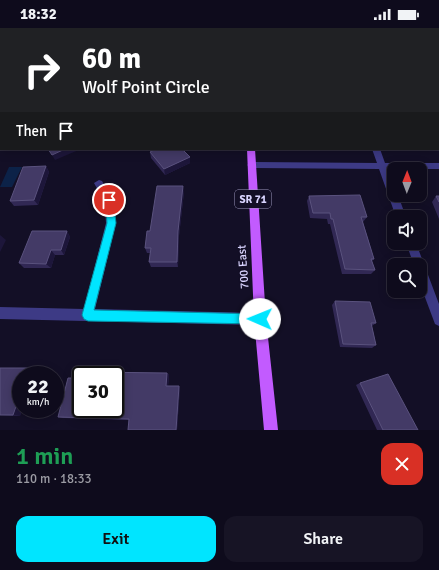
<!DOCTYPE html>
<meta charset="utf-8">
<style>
:root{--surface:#0e0b1c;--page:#171425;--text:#f1f3f6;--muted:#9b9ba3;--line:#2e2b3b;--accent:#00e5ff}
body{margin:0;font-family:Signika,sans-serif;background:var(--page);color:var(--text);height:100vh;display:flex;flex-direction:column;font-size:15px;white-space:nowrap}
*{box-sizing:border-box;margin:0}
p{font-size:13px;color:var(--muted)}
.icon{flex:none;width:22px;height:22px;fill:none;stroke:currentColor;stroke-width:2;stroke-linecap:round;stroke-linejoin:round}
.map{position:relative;height:402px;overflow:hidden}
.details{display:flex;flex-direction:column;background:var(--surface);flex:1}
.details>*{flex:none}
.guide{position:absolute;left:0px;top:0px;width:439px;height:122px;box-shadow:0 2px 10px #0003,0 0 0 1px var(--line);background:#202124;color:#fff;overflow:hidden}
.needle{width:26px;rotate:1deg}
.buttons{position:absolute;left:387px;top:134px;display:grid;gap:8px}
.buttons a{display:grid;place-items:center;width:40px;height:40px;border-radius:8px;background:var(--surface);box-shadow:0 2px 10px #0003,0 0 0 1px var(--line);font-size:20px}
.speed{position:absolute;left:12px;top:338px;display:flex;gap:8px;font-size:20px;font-weight:700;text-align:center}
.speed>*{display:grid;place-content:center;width:52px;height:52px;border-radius:50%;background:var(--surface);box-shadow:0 2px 10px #0003,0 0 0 1px var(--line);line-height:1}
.speed small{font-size:10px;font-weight:400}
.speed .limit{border:2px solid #111;border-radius:6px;background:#fff;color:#111}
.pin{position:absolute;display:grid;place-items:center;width:34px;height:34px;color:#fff;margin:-17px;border:2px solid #fff;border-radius:50%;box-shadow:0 1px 4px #0007}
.me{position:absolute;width:44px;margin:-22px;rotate:271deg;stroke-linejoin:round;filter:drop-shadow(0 0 3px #0008)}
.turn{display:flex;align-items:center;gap:14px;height:84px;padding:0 16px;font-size:18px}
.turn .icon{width:52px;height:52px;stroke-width:2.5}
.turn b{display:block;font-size:28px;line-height:34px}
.then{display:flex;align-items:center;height:38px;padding:0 16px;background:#0003;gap:8px;font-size:15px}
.round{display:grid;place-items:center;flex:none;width:42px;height:42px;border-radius:12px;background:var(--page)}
.headline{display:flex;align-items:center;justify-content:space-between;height:68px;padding:0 16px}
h1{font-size:24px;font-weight:600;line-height:30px;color:#1e9e55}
.cta{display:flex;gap:8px;margin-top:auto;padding:8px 16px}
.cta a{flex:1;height:46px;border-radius:12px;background:var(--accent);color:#111;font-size:16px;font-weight:600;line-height:46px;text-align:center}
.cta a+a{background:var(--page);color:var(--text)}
.status{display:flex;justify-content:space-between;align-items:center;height:28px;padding:0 20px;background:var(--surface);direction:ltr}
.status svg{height:11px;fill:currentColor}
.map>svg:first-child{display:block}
.water{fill:#0c2248}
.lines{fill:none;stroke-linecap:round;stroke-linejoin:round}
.service{fill:#3d3a85;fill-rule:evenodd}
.minor{fill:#3d3a85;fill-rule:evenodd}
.primary{fill:#c25bff;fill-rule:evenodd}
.wall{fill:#312854}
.shaded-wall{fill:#1d163a}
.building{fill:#433a66;stroke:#5a527e}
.route{fill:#00e5ff;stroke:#0095a6}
.labels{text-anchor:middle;stroke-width:3;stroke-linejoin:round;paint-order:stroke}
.shield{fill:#130f26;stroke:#9e99be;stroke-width:1}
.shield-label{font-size:11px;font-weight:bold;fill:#d9d4ff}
.street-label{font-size:12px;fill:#d9d4ff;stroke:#130f26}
</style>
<div class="status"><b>18:32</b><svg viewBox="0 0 49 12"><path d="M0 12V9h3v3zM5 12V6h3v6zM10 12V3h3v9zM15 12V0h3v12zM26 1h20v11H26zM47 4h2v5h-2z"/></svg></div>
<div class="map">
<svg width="439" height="402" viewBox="0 0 439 402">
<rect width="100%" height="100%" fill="#130f26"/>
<path class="water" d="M9,139H22L12,159H0Z"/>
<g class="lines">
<path class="service" d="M178,0H184V1H178Z"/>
<path class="minor" d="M328,0H334V1H328Z
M372,121H380L385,135H439V141H388L394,158V167H398L406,189H396L379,141L251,140L247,137L251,134L377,135Z
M99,152L102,153L114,173L116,195L95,281L260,285L264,287L266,291L264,295L260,297L0,291V279L84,281L106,195L104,173L94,155Z
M406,215H416L439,276V298L435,296L420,256V237H414Z"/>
<path class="primary" d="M242,0H248V1H242Z
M247,121H255L266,291L278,402H264L254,291Z"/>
</g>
<path class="wall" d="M355,0H439V15H438V1H356Z
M0,53H1V81H0Z
M150,124L190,129V135L165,147L151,130Z
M46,138L49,144L38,177L14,178L10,173Z
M184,164L179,208L178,239H151L149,234L150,225H147L145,220L150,203Z
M309,168L367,189L363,194L374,231L372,233L375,242L371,246H342L330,196H328L327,191L310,190L307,173Z
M436,168H439V191L432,174Z
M67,203L70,209L64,227H55L51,240H24L19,235Z
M335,273L376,295L372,298L376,317L372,320L340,319L332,277Z
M0,340H29L35,343L21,381H22L20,388L0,387Z
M167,345L169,347L168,358L180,359L177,402H128L129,392L63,390L58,389L81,381Z
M360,355L418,402H377L356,357Z"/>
<path class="shaded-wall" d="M26,0H35L33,1H26Z
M1,15V23L0,24V16Z
M65,121H81L55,132L52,127Z
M190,129V135L165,147L164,141Z
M46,138L49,144L38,177L34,172Z
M183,158L184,164L179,208L178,239L177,234L178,203Z
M67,203L70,209L64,227L61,222Z
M0,207L6,212L0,224Z
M51,222L55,227L51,240L46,236Z
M29,340L35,343L33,347H27Z
M167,345L169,347L168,360L166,358Z
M179,358L180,359L177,402H176Z
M21,364V381H22L20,388L13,387Z"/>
<path class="building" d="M0,0H20L18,1H1V15L0,16Z
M63,0H165V1H62Z
M195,0H218V1H195Z
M285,0H307V1H286Z
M360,0H439V10L438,9V1H360Z
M0,53H1V72H0Z
M48,121H65L52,127Z
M156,121H182L190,129L164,141L150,124Z
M46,138L34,172L10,173L23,139Z
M157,158H183L178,203L177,234H149L151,220H145L147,203H150Z
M360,167L367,189H361L374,231H371L375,242L345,241L333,191H331L330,185H313L309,168Z
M436,168H439V174Z
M32,203H67L61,222H51L46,236L19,235Z
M335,273L370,274L376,295H371L376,317L343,316Z
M0,340H29L27,347H21V364L13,387H0Z
M90,344L167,345L166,358H179L176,402H128L129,391L58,389L68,350H81V381H115V347H89Z
M388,346L418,402H383L360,355Z"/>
<path class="route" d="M109,169L113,172L116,195L94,282L260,286L264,287L266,291L264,295L260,296L88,293L84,291L82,287L107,195L105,172Z"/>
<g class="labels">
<rect class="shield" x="235" y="162" width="36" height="18" rx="3"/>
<g class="shield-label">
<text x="253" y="175">SR 71</text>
</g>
<g class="street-label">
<text transform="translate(243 239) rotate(-94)" y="4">700 East</text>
</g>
</g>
</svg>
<div class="buttons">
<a><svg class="needle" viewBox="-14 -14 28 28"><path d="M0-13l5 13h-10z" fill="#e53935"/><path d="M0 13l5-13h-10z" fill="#9b9ba3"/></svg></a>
<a><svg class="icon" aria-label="sound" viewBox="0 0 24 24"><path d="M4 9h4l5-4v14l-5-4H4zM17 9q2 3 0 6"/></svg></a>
<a><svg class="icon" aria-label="search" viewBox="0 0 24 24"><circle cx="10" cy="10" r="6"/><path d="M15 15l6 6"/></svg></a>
</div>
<div class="speed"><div>22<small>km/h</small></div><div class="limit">30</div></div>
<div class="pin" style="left:109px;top:172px;background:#d93025"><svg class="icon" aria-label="arrive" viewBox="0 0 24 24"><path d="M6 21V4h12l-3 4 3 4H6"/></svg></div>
<svg class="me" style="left:260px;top:291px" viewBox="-20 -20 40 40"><circle r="19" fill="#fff"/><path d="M0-13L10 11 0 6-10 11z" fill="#00e5ff"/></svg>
<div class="guide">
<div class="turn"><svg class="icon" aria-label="right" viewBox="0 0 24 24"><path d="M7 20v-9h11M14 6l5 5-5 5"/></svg><div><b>60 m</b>Wolf Point Circle</div></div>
<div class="then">Then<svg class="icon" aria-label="arrive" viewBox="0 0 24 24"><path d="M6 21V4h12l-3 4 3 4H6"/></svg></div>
</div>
</div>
<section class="details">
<div class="headline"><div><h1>1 min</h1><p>110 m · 18:33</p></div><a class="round" style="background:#d93025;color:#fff"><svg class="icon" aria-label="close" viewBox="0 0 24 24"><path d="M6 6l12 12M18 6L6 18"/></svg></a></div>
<div class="cta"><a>Exit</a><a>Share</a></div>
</section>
